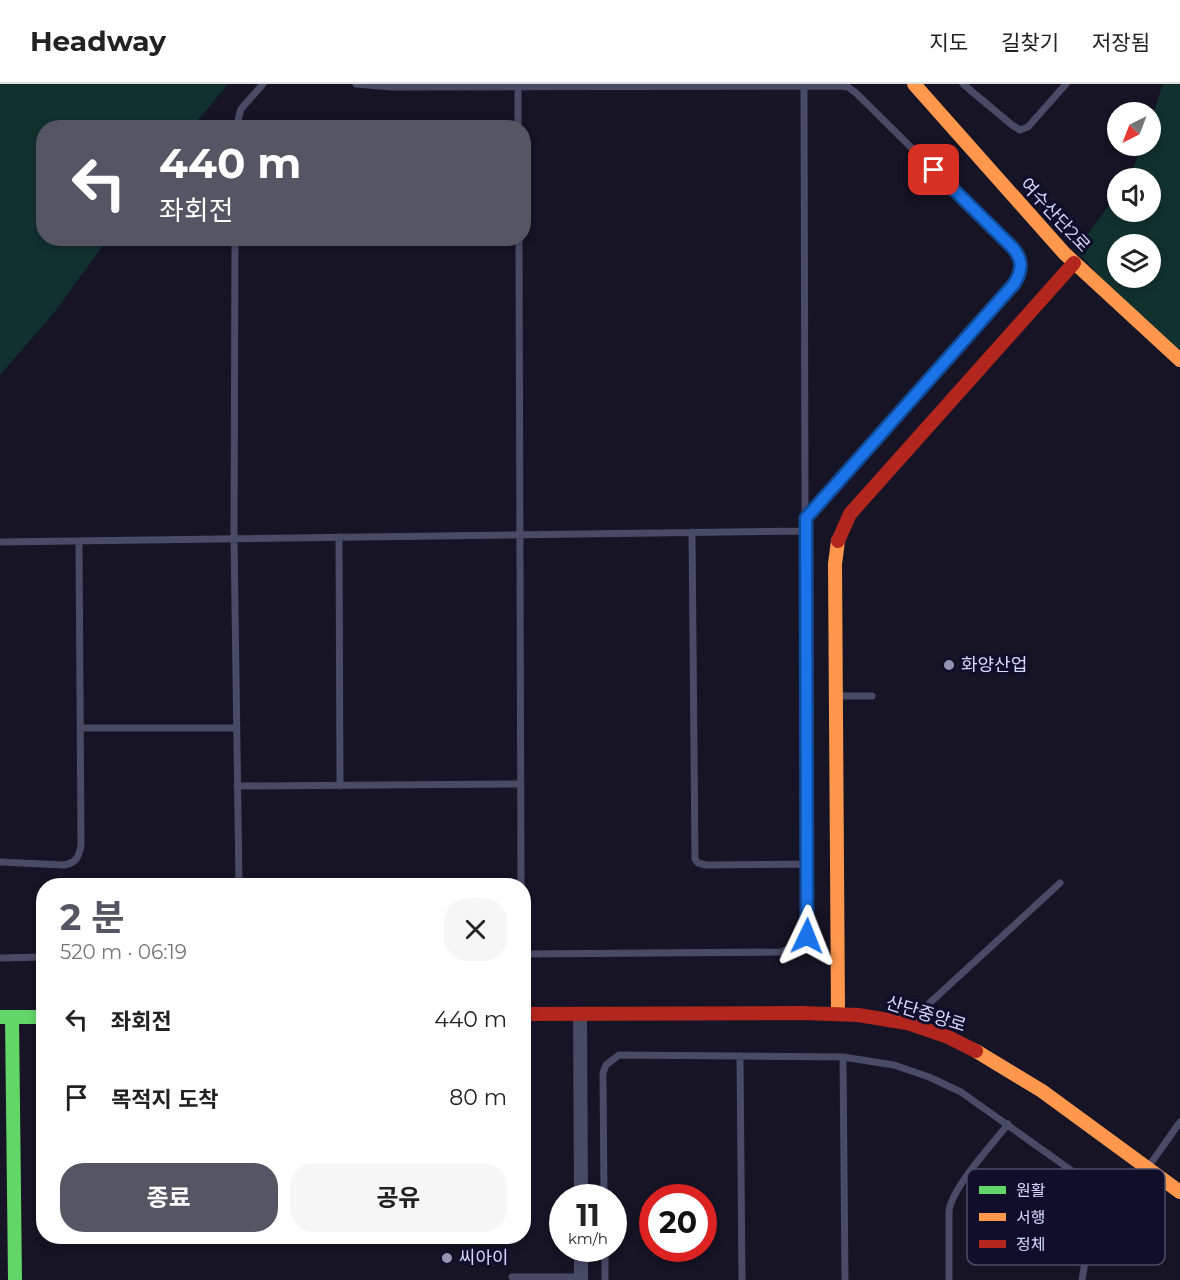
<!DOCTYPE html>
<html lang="ko">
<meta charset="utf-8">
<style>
:root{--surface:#fff;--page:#f6f6f6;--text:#222;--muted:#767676;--line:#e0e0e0;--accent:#565563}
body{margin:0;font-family:Montserrat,"Noto Sans KR",sans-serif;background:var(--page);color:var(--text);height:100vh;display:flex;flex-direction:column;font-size:22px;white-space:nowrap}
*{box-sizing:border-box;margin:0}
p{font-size:20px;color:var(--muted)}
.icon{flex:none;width:33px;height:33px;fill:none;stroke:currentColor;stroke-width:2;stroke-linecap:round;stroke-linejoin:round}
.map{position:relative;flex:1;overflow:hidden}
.sheet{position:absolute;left:36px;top:794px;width:495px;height:366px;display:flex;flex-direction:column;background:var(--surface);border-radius:24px;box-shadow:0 3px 9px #0003}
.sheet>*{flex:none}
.hud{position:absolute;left:36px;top:36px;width:495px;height:126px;border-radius:24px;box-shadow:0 3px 9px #0003;background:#565563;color:#fff;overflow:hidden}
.needle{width:39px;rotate:222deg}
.buttons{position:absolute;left:1107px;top:18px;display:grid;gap:12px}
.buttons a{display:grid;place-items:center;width:54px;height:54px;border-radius:50%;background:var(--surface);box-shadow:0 3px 9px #0003;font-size:30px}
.speed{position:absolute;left:549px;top:1100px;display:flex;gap:12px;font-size:30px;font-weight:700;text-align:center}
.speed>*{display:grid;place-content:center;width:78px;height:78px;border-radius:50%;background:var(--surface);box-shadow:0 3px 9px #0003;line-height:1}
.speed small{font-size:15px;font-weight:400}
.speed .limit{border:9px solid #d22;background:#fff;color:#111}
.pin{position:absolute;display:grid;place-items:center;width:51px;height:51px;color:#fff;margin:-26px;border-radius:12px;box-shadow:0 3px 9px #0006}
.me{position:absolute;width:66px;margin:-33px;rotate:2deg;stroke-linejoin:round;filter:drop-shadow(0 0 4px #0008)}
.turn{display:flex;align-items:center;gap:21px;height:126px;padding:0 24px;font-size:27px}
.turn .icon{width:78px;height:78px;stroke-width:2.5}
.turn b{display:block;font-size:42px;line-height:51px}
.round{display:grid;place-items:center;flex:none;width:63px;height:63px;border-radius:24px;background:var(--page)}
.headline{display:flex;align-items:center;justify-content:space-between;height:102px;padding:0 24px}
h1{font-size:36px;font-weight:700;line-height:45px;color:var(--accent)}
.primary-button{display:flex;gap:12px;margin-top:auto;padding:12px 24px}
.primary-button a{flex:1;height:69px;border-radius:24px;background:var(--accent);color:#fff;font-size:24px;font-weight:700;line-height:69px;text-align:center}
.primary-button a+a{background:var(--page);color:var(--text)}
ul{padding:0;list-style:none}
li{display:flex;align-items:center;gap:18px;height:78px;padding:0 24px}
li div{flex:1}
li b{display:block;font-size:22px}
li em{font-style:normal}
header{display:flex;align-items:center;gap:36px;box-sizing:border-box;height:84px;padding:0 30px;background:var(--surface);border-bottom:2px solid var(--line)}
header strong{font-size:28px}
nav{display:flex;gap:33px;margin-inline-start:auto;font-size:21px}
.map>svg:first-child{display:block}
.green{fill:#11312f;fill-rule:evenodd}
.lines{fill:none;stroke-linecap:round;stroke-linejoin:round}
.lane{stroke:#494a66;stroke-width:7}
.street{stroke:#494a66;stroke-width:14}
.fast{stroke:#63d668;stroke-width:14}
.slow{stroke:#ff974d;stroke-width:14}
.jam{stroke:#b3261e;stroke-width:14}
.route-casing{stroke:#114b97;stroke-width:15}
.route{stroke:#1a73e8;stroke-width:10}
.poi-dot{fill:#9594b3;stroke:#100e2b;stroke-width:2}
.labels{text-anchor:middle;stroke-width:6;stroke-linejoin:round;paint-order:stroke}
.street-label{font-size:18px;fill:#d9d9ff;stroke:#100e2b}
.poi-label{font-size:18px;fill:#d9d9ff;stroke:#100e2b;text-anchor:start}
.key{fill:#100e2b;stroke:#4c4b6b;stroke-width:1.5}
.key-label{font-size:16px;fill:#d9d9ff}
</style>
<header>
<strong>Headway</strong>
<nav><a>지도</a><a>길찾기</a><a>저장됨</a></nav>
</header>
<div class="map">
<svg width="1180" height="1196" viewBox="0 0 1180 1196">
<rect width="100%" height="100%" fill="#161425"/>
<path class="green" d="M0,0H228L192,43L44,44V154L108,155L53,230L0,291Z
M1163,0H1180V276L1076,167L1117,110L1118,128H1150V94H1129L1142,62H1150L1151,36ZM1118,160H1150V194H1118Z"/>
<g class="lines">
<path class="lane" d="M356,0L391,3L839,2L848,3L856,9L1012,163C1022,175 1023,186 1014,200L806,434
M518,0V44
M963,0L1012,41L1020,46L1028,43L1066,0
M236,44L241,25L263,0
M235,154L234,454L239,801
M519,154L521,801
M692,448L695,775L698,779L706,781L808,780
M339,453L340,702
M0,458L806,447
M838,612H872
M80,644H237
M237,702L521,700
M0,778L64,781C76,779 79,773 81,761L79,457
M524,870L780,868L798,862L806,852L804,2
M0,874L44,873
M909,938L1060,799
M740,972L742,1196
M843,973L845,1196
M1149,1082L1180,1038
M604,1113L603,989L606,981L619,971L843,973L894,981L929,993L961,1008L1082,1094L1086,1104V1172L1082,1196
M605,1164V1196
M512,1193H581
M949,1196V1127C952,1103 992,1061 1008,1040"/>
<path class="street" d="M580,930L581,1113
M581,1164V1196"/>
<path class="fast" d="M1,933H44
M12,933L15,1196"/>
<path class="slow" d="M914,0L1064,169L1180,276
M838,457L835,480L838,929
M976,967L1042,1007L1180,1108"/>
<path class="jam" d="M838,457L850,430L1074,179
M524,930L801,929L858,931L907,939L948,953L976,967"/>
</g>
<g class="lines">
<g class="route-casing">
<path id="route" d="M807,852L806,434L1014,200C1023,186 1023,175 1012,163L934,86"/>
</g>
<use href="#route" class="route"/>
</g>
<g class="poi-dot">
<circle cx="949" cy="581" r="6"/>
<circle cx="447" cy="1174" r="6"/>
</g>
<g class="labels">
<g class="street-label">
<text transform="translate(1055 131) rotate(47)" y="6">여수산단2로</text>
<text transform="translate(926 930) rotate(17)" y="6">산단중앙로</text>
</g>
<g class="poi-label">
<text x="961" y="587">화양산업</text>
<text x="459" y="1180">씨아이</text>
</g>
</g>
<rect x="967" y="1085" width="198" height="96" rx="9" class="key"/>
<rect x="979" y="1102" width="27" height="8" fill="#63d668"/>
<rect x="979" y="1129" width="27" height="8" fill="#ff974d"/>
<rect x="979" y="1156" width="27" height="8" fill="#b3261e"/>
<g class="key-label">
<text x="1016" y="1112">원활</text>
<text x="1016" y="1139">서행</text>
<text x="1016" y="1166">정체</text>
</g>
</svg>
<div class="buttons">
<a><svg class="needle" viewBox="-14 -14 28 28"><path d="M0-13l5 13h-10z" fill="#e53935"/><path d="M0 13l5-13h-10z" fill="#767676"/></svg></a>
<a><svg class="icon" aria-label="sound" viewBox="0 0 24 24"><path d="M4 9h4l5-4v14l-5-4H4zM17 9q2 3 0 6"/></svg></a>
<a><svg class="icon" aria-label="layers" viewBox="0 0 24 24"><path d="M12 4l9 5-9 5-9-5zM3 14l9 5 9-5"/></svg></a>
</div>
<div class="speed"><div>11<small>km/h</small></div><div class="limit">20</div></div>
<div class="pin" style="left:934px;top:86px;background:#d93025"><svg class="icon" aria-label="arrive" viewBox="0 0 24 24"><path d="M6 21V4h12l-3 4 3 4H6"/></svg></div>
<svg class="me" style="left:807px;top:852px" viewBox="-20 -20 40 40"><path d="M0-17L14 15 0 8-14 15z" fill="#1a73e8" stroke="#fff" stroke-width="4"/></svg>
<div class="hud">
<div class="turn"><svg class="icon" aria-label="left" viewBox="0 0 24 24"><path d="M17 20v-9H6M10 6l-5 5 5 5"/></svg><div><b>440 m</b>좌회전</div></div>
</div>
<section class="sheet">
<div class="headline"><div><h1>2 분</h1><p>520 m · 06:19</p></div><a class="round"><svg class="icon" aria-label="close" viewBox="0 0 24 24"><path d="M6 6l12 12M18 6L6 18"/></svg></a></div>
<ul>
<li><svg class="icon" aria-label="left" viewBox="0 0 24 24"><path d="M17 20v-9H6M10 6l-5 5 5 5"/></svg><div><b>좌회전</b></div><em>440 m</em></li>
<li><svg class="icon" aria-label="arrive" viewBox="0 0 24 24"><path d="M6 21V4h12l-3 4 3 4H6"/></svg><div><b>목적지 도착</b></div><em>80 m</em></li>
</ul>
<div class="primary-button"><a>종료</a><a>공유</a></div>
</section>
</div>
